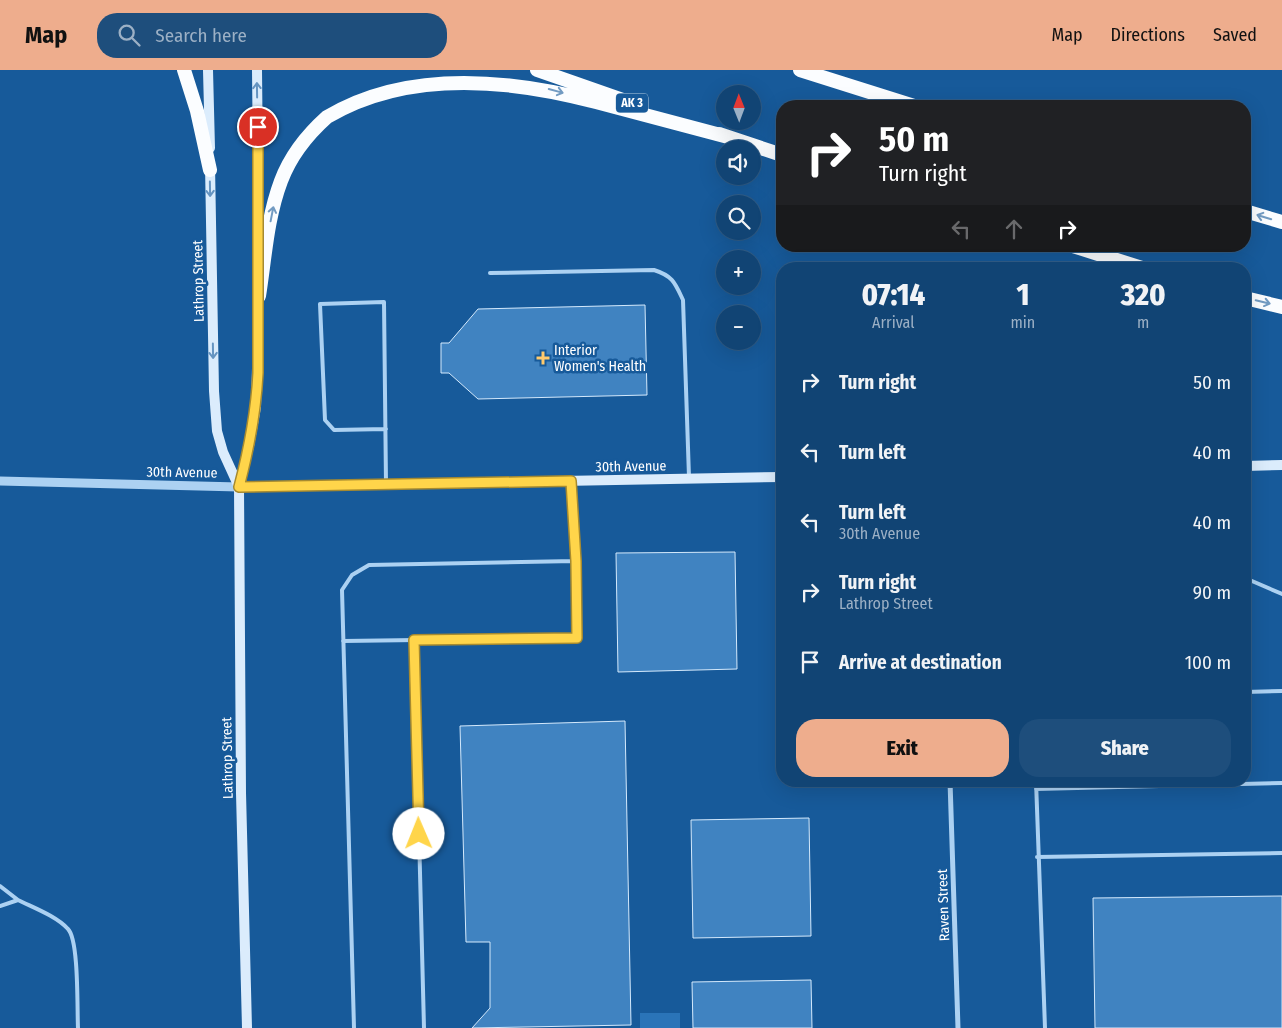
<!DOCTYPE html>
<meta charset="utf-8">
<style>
:root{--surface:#114474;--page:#1e4e7c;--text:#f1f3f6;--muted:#9cb0c5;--line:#305c86;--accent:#eead8d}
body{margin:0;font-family:"Fira Sans Condensed",sans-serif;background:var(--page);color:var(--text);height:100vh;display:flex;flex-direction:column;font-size:19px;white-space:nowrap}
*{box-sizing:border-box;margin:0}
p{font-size:16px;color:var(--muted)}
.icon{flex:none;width:28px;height:28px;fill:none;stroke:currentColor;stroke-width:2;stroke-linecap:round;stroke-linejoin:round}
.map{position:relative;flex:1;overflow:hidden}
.side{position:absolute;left:776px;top:192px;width:475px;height:525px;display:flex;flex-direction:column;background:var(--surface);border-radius:20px;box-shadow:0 5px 20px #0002,0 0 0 1px var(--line)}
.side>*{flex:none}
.hud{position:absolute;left:776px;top:30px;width:475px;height:152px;border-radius:20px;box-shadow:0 5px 20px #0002,0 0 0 1px var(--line);background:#202124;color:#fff;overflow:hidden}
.needle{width:32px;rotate:359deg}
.controls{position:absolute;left:716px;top:15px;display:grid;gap:10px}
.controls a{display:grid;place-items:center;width:45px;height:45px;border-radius:50%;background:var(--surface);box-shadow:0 5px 20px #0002,0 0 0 1px var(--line);font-size:25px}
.pin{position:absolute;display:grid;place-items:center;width:42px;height:42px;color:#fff;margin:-21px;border:2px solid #fff;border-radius:50%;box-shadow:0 1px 5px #0007}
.me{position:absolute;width:55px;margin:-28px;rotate:359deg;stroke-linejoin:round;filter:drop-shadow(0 0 4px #0008)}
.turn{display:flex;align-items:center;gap:18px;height:105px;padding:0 20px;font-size:22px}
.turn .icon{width:65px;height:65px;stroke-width:2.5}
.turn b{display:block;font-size:35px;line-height:42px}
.lanes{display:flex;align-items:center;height:48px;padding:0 20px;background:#0003;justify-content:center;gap:25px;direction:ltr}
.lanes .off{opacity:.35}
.eta{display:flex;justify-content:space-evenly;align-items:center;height:85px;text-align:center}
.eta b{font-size:30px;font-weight:800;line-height:35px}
.action{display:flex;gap:10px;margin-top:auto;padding:10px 20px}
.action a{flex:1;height:58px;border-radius:20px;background:var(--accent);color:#111;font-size:20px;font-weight:800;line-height:58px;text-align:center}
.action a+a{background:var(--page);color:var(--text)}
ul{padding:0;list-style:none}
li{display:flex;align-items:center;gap:15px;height:70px;padding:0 20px}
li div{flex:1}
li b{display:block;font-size:19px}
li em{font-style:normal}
header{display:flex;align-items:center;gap:30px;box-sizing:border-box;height:70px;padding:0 25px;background:var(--accent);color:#111}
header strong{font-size:24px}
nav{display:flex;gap:28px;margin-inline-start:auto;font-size:18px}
.search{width:350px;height:45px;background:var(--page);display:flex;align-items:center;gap:12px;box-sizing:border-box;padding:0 18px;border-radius:20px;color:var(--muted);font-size:19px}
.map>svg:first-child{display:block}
.green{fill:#2a74b8}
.building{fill:#4083c1;stroke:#d4e9fc}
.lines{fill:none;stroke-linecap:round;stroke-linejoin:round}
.service{stroke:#acd1f2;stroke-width:4}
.minor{stroke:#acd1f2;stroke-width:5}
.tertiary{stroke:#acd1f2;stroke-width:9}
.secondary{stroke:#dbecfc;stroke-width:10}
.trunk{stroke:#fbfdff;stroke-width:14}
.oneway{stroke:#6594c1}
.oneway2{stroke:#729bc2}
.route-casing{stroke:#a68a30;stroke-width:12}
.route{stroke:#ffd54a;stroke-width:9}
.poi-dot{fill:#ffca6d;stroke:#175a9a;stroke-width:2}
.labels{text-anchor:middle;stroke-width:5;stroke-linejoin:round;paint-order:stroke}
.shield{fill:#175a9a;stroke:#b9cee1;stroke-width:1}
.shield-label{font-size:12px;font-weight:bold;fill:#fff}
.street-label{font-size:14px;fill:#fff;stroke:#175a9a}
.poi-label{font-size:14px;fill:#fff;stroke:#175a9a;text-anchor:start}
</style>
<header>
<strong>Map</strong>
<div class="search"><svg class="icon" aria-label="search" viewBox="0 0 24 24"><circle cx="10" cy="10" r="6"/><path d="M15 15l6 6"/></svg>Search here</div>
<nav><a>Map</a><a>Directions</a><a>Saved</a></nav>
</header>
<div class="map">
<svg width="1282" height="958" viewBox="0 0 1282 958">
<rect width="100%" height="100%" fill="#175a9a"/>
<path class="green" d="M640,943H680V958H640Z"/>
<path class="building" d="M645,235L647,325L478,329L449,303H441V273H449L478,239Z
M735,482L737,599L618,602L616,483Z
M780,576H782V695Z
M625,651L631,955L472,958L490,938V872H466L460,656Z
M809,748L811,866L693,868L691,750Z
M1282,826V958H1095L1093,828Z
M811,910L812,958H693L692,912Z"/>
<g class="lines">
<path class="service" d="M490,203L654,200C673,206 675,213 683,230L689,407
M386,359L334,360L325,350L320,234L384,232L386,414
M1245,508L1282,524
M414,570L424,958
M343,571L577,568L571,413
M1245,622L1282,621
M1036,711L1045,958
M1036,719L1282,713
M1037,787L1282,783
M0,816L18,830
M0,836L18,830C34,838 56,846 68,859C79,870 77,939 78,958
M354,958L342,520L352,505L369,495L575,491"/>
<path class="minor" d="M950,711L958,958"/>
<path class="tertiary" d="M0,411L239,417"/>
<path class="secondary" d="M208,0L210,78
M257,0L259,189
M210,95L214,321L217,361L223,382L239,417
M1245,396L1282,395
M239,417L782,407
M247,958L241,723L239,417L249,376L256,337L259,221"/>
<path class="trunk" d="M184,0L197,41L210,100
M537,0L626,31
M800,0L914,36
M719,64L782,85
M1245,141L1282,152
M1073,176L1145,199
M259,226C265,188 267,148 281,111C290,87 308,64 327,47C406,0 505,8 596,32C640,44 684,55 728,67
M1245,228L1282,237"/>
</g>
<defs><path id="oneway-shaft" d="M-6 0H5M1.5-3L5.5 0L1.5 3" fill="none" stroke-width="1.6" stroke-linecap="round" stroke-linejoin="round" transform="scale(1.25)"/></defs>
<g class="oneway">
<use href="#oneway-shaft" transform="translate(257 20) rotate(-91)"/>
<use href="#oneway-shaft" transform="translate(210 119) rotate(89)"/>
<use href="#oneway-shaft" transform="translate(213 281) rotate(89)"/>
</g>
<g class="oneway2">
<use href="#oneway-shaft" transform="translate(556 21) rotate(15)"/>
<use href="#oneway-shaft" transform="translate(272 144) rotate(-79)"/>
<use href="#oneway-shaft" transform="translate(1264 147) rotate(-163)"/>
<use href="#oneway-shaft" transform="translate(1263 232) rotate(13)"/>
</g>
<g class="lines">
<g class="route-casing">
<path id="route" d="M258,57V303C256,342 249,379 239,417L571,411L576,491L577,568L414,570L419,764"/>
</g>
<use href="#route" class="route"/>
</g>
<path class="poi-dot" d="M540.5 280.5h5v5h5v5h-5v5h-5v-5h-5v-5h5z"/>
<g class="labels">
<rect class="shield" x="616" y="23.5" width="32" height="19" rx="4"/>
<g class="shield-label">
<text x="632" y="37">AK 3</text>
</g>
<g class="street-label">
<text transform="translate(198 211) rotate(-91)" y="5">Lathrop Street</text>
<text transform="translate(631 396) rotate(-1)" y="5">30th Avenue</text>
<text transform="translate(182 402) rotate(1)" y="5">30th Avenue</text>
<text transform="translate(227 688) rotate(-91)" y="5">Lathrop Street</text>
<text transform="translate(943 835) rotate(-92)" y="5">Raven Street</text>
</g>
<g class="poi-label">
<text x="554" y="285">Interior<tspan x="554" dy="16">Women's Health</tspan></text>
</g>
</g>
</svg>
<div class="controls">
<a><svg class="needle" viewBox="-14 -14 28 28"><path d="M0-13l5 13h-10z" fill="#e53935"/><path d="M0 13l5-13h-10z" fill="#9cb0c5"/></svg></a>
<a><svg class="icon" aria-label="sound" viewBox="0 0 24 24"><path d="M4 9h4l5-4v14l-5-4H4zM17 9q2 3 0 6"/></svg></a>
<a><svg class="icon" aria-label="search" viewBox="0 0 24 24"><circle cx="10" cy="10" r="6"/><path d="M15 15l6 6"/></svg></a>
<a>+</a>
<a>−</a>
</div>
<div class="pin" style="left:258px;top:57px;background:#d93025"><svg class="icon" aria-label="arrive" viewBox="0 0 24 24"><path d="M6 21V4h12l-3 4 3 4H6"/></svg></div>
<svg class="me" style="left:419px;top:764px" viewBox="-20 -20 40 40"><circle r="19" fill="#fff"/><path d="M0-13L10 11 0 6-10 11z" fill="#ffd54a"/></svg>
<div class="hud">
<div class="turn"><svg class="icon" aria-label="right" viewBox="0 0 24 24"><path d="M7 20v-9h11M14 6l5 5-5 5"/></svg><div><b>50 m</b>Turn right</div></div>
<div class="lanes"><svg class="icon off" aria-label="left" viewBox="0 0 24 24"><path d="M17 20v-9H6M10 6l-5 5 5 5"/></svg><svg class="icon off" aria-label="ahead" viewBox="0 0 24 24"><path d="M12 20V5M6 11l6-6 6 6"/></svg><svg class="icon" aria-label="right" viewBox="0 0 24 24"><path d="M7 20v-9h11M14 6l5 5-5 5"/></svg></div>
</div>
<section class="side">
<div class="eta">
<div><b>07:14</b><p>Arrival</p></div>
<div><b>1</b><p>min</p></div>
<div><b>320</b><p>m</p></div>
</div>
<ul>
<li><svg class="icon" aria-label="right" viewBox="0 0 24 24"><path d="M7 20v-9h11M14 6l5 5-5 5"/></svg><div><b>Turn right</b></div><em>50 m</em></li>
<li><svg class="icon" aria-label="left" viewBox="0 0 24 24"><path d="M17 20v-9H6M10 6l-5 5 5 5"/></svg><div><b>Turn left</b></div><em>40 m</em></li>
<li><svg class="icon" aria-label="left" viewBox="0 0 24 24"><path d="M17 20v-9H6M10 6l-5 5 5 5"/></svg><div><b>Turn left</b><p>30th Avenue</p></div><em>40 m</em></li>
<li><svg class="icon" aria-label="right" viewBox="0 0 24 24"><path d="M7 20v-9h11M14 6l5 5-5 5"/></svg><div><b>Turn right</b><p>Lathrop Street</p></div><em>90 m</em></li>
<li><svg class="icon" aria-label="arrive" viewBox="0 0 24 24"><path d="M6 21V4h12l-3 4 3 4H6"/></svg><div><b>Arrive at destination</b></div><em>100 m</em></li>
</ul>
<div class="action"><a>Exit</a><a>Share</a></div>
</section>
</div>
